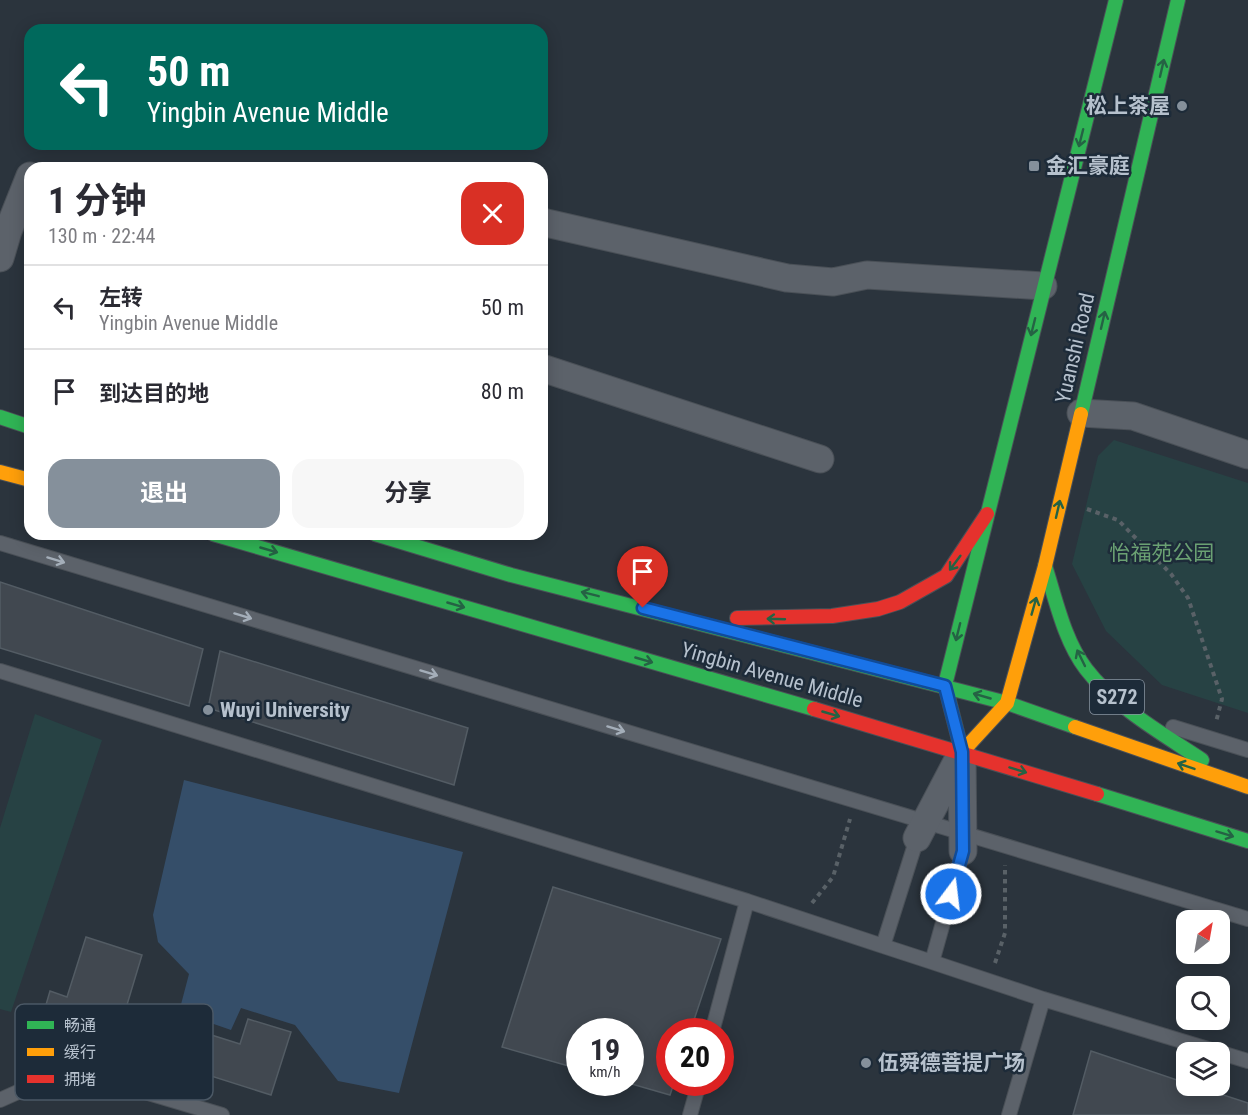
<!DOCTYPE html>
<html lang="zh">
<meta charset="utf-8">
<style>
:root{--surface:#fff;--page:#f7f7f7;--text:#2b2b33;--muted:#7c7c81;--line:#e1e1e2;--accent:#85909b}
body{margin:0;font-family:"Roboto Condensed","Noto Sans SC",sans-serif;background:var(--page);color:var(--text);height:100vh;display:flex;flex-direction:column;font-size:22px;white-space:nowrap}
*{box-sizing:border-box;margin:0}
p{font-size:20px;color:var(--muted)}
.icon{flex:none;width:33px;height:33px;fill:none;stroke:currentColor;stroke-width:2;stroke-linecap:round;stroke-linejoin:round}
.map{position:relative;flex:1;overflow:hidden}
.side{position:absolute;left:24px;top:162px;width:524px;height:378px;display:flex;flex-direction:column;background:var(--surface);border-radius:18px;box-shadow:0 3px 15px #0003}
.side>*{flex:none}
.top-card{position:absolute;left:24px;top:24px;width:524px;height:126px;border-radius:18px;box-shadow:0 3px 15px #0003;background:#00695c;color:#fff;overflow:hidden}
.needle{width:39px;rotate:31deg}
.fabs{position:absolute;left:1176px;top:910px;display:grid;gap:12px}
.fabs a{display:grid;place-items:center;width:54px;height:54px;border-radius:12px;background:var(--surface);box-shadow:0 3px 15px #0003;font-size:30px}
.speed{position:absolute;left:566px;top:1018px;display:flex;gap:12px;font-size:30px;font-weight:700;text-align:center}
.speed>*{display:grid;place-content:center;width:78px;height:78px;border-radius:50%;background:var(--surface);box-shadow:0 3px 15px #0003;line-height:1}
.speed small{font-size:15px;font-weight:400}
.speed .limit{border:9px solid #d22;background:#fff;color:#111}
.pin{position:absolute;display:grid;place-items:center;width:51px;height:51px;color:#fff;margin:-62px -26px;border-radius:50% 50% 50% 0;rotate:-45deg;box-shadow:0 0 6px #0007}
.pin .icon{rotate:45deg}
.me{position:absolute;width:66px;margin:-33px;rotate:15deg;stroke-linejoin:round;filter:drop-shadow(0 0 4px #0008)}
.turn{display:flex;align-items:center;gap:21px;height:126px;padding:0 24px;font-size:27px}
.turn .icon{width:78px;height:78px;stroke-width:2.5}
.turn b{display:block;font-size:42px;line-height:51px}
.round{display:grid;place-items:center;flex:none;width:63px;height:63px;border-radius:18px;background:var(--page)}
.head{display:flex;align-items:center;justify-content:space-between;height:102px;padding:0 24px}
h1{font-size:36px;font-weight:700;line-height:45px}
.primary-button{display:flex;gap:12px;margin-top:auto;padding:12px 24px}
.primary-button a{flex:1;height:69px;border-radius:18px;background:var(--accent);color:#fff;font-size:24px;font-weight:700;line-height:69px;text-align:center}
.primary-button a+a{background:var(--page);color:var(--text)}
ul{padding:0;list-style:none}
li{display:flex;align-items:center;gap:18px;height:84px;padding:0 24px;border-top:2px solid var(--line)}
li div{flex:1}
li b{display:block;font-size:22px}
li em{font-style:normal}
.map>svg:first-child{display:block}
.green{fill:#274244}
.water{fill:#354e69}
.building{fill:#414850;stroke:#535c64;stroke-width:1.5}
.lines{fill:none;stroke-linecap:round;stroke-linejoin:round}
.lane-casing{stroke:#4a5057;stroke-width:16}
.street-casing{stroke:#4a5057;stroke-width:29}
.fast-casing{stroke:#4a5057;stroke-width:16}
.slow-casing{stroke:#4a5057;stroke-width:16}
.jam-casing{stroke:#4a5057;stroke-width:16}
.path{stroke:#596167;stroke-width:4;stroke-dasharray:4.5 4.5;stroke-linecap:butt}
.lane{stroke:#5c626a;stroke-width:14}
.street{stroke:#5c626a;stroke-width:27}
.fast{stroke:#30b455;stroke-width:14}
.slow{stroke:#ff9f0a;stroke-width:14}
.jam{stroke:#e5322d;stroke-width:14}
.oneway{stroke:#256244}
.oneway2{stroke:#a4aeb9}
.route-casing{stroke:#114b97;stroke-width:15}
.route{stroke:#1a73e8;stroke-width:10}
.poi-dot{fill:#85909b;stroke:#1d2b39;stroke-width:2}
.labels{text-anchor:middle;stroke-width:5;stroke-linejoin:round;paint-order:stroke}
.shield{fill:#1d2b39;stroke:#8894a1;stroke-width:1.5}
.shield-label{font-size:20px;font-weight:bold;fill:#b6c1cd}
.poi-label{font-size:21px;font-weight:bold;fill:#b6c1cd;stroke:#1d2b39;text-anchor:start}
.street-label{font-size:21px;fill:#b6c1cd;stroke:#1d2b39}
.park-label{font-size:21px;fill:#6ba173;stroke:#1d2b39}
.key{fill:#1d2b39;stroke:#4b5865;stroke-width:1.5}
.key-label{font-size:16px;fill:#b6c1cd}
</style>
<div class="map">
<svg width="1248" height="1115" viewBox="0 0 1248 1115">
<rect width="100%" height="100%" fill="#2b343d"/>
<path class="green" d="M1114,440L1248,483V713L1162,685L1106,631L1072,564L1098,456Z
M35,714L102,740L11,1012L0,1009V828Z"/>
<path class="water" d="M184,780L463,852L399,1093L338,1081L295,1025L241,1008L231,1030L179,1012L189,974L158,942L153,915Z"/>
<path class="building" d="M0,582L203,649L189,706L0,648Z
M220,651L468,728L454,785L208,708Z
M553,887L721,939L690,1032H669V1083H674L670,1095L628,1083L630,1032H579V1069L502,1047Z
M86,937L142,955L126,1008L240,1044L248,1019L291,1032L271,1095L41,1022L50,991L67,997Z
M1091,1051L1186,1083V1086H1196L1248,1103V1115H1073Z"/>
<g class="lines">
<g class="lane-casing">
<path id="lane" d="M0,543L1248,919
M0,671L747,901
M1173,727L1248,750
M963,851L932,962L1043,999L1009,1115
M883,946L932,962
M1043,999L1248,1061
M712,1032L747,901L883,946L917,838
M0,1100L29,1087L88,1075L222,1115
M690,1115L699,1083"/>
</g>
<g class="street-casing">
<path id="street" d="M542,222L787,278L833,282L867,275L1043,286
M0,229L8,231L30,176
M0,258L8,231
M542,368L820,459
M1081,413L1133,416L1248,455
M962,752L963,851
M917,838L960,756"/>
</g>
<g class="fast-casing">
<path id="fast" d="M1081,414L1178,0
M0,417L30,427
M213,534L814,709
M375,534L511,575L1007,703L1075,727
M1045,566C1056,600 1064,640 1086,669C1115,707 1163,734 1202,760
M945,685L1116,0
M945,685L962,752
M1097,794L1248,841"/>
</g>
<g class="slow-casing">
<path id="slow" d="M0,472L30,480
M1007,703L1045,566L1081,414
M1075,727L1248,787
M962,752L1007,703"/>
</g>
<g class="jam-casing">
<path id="jam" d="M737,618L832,616L878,609L900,602L946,576L987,514
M814,709L1097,794"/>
</g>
<path class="path" d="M1087,509L1118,520L1171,574L1188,598L1222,699L1216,722
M812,903L833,877L850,819
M995,963L1005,933V865"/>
<use href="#lane" class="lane"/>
<use href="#street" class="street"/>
<use href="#fast" class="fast"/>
<use href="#slow" class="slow"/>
<use href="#jam" class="jam"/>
</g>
<defs><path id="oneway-shaft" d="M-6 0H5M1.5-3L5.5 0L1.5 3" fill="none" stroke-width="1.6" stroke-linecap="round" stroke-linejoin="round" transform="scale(1.5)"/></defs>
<g class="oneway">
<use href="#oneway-shaft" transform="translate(1162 68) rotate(-77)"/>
<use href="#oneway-shaft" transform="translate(1081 138) rotate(104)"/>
<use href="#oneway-shaft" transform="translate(1103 320) rotate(-77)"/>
<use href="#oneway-shaft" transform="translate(1033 327) rotate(104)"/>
<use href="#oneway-shaft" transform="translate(1058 509) rotate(-77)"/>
<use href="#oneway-shaft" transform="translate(269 550) rotate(16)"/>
<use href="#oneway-shaft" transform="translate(955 563) rotate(127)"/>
<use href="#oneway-shaft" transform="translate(590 594) rotate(-166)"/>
<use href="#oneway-shaft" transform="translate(456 605) rotate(16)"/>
<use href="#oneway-shaft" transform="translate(1034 606) rotate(-74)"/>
<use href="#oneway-shaft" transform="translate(776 619) rotate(-178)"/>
<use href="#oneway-shaft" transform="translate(958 632) rotate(104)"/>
<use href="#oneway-shaft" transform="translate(1081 658) rotate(-116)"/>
<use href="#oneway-shaft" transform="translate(644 660) rotate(16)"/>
<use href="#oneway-shaft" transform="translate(982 696) rotate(-164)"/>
<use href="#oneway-shaft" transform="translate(831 714) rotate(16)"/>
<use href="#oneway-shaft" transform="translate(1186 766) rotate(-161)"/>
<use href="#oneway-shaft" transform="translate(1018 770) rotate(17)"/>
<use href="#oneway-shaft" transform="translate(1225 834) rotate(17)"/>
</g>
<g class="oneway2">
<use href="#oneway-shaft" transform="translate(56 560) rotate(17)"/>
<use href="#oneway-shaft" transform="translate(243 616) rotate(17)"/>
<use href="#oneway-shaft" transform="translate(429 673) rotate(17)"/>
<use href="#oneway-shaft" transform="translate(616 729) rotate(17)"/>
</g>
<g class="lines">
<g class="route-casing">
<path id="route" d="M643,608L945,686L962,752L963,851L951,894"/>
</g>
<use href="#route" class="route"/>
</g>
<g class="poi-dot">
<circle cx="1182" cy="106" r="6"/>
<rect x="1028" y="160" width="12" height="12" rx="3"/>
<circle cx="208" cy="710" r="6"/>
<circle cx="866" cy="1063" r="6"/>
</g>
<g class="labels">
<rect class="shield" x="1090" y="680" width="54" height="34" rx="4.5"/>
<g class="shield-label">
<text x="1117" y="704">S272</text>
</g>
<g class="poi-label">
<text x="1170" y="113" text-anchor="end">松上茶屋</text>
<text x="1046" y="173">金汇豪庭</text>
<text x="220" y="717">Wuyi University</text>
<text x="878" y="1070">伍舜德菩提广场</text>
</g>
<g class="street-label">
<text transform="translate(1075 348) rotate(-77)" y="7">Yuanshi Road</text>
<text transform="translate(772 675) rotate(16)" y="7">Yingbin Avenue Middle</text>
</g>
<g class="park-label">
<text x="1162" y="560">怡福苑公园</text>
</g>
</g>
<rect x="15" y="1004" width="198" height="96" rx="9" class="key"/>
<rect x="27" y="1021" width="27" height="8" fill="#30b455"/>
<rect x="27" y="1048" width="27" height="8" fill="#ff9f0a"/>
<rect x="27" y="1075" width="27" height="8" fill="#e5322d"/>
<g class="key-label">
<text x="64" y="1031">畅通</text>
<text x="64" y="1058">缓行</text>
<text x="64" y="1085">拥堵</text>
</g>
</svg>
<div class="fabs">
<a><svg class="needle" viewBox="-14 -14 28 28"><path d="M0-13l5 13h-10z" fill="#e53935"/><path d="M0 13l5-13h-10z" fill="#7c7c81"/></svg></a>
<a><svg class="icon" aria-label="search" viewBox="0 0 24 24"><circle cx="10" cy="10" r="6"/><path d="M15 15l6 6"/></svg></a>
<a><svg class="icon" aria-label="layers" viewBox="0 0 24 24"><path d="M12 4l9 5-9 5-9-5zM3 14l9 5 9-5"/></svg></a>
</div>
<div class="speed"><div>19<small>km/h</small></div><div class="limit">20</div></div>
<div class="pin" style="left:643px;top:608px;background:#d93025"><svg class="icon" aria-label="arrive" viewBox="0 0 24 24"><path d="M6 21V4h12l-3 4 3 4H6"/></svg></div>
<svg class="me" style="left:951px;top:894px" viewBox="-20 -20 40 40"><circle r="17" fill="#1a73e8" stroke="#fff" stroke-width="3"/><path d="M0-11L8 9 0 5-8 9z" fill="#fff"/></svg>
<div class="top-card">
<div class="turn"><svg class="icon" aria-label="left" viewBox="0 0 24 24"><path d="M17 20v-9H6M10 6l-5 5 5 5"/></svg><div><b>50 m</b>Yingbin Avenue Middle</div></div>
</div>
<section class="side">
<div class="head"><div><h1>1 分钟</h1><p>130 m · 22:44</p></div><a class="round" style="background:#d93025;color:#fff"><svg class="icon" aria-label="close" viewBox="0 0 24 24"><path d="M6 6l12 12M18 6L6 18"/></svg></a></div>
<ul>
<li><svg class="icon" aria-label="left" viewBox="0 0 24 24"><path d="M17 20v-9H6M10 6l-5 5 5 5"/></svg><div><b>左转</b><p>Yingbin Avenue Middle</p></div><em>50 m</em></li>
<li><svg class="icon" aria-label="arrive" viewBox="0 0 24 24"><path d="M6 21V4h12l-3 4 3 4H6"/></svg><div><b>到达目的地</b></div><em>80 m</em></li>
</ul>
<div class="primary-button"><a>退出</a><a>分享</a></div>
</section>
</div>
